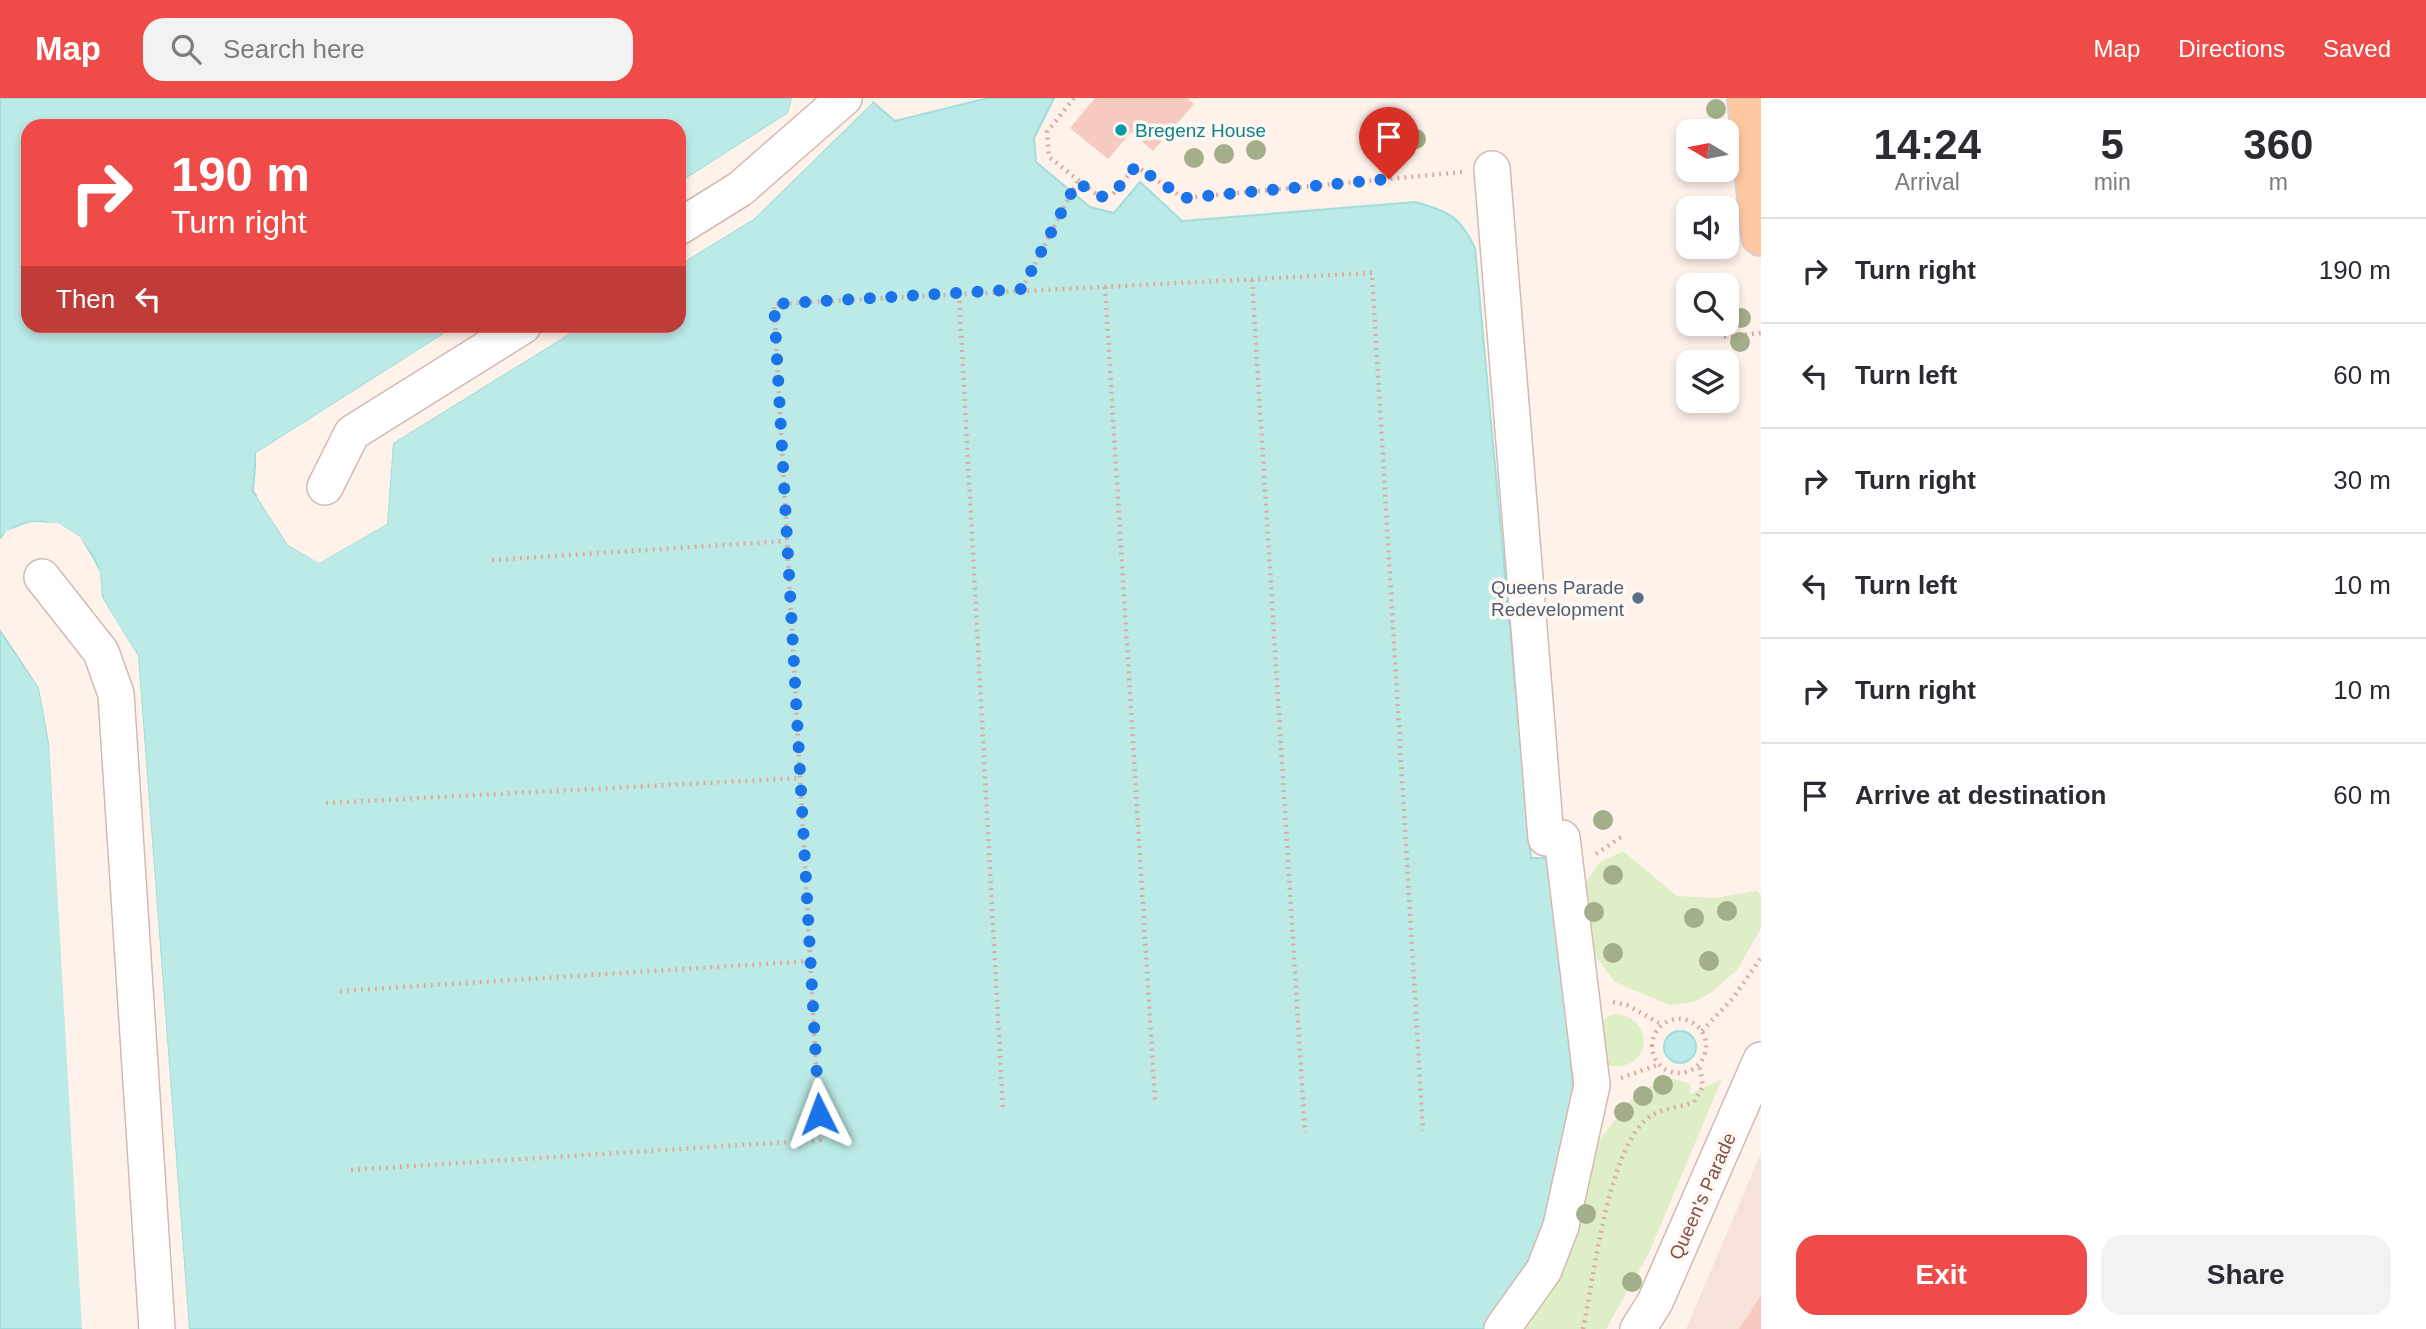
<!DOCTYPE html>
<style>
:root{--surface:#fff;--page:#f2f2f3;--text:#2b2b33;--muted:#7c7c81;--line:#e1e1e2;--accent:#ef4b48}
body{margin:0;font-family:Arial,sans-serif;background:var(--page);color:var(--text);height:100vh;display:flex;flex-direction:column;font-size:26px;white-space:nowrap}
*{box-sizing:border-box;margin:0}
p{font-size:23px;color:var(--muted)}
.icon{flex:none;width:38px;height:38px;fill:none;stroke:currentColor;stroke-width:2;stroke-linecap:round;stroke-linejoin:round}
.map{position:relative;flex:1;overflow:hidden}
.drawer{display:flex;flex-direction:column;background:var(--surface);width:665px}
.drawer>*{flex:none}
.guide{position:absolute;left:21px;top:21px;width:665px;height:214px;border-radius:21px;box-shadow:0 4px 10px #0003;background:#ef4b48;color:#fff;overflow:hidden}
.needle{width:46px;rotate:280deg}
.controls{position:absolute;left:1676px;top:21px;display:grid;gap:14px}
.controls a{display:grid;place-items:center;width:63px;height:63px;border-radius:14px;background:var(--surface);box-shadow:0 4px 10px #0003;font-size:35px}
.pin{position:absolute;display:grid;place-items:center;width:60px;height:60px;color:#fff;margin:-72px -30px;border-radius:50% 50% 50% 0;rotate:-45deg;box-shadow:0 0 7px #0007}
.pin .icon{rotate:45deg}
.me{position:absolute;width:77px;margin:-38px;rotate:357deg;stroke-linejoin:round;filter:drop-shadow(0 0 5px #0008)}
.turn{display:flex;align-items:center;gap:24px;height:147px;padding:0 35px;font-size:32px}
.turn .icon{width:91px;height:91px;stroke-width:2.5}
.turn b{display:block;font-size:49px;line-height:60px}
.then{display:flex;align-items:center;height:66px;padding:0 35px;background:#0003;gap:14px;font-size:26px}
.eta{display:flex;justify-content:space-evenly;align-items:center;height:119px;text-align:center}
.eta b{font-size:42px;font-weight:700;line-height:49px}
.action{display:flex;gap:14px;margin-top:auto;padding:14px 35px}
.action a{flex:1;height:80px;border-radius:21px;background:var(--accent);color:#fff;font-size:28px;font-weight:700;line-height:80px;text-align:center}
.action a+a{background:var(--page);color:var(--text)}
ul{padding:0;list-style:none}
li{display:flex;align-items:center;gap:21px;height:105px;padding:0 35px;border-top:2px solid var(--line)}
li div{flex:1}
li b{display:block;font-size:26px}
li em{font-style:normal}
header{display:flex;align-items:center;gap:42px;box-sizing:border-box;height:98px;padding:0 35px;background:var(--accent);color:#fff}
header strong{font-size:33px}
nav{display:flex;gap:38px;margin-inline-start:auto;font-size:24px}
.search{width:490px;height:63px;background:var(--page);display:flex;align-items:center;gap:18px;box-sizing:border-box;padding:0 24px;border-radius:21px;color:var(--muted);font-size:26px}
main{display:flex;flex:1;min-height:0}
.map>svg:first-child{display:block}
.residential{fill:#f6e2d8}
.green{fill:#deeec6}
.water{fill:#bceae7;stroke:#a1ddda;stroke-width:2}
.pier{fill:#fef2ea}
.building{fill:#f6cac0}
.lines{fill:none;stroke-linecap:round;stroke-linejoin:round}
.minor-casing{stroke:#d4b9b1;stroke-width:38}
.major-casing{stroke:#dacfcc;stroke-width:42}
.path{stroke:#dcaca2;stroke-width:4.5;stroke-dasharray:2 5;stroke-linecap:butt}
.minor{stroke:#fff;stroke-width:35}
.major{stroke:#ffc8a0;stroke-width:38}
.tree{fill:#a3ae8a}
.route{stroke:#1a73e8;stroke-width:12;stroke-dasharray:0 21.6}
.culture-dot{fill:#0f9aa8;stroke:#fff7f2;stroke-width:2.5}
.service-dot{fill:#5c6f8a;stroke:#fff7f2;stroke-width:2.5}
.labels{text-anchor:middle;stroke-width:7;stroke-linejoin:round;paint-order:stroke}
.culture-label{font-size:19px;fill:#0d838f;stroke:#fff7f2;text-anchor:start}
.service-label{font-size:19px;fill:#4e5e75;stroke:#fff7f2;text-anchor:end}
.street-label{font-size:19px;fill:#7c524a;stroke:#fff7f2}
</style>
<header>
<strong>Map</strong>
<div class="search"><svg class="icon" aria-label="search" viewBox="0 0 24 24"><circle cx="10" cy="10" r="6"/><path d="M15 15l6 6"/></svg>Search here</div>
<nav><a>Map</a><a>Directions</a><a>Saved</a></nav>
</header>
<main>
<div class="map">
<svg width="1761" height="1231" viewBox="0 0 1761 1231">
<rect width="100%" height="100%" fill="#fef2ea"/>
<path class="residential" d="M1761,1055V1231H1686Z"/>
<path class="green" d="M1623,753L1677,798L1715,800L1756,793L1761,797V830L1737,872L1712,894L1693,904L1669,907L1615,884L1596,859L1583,830L1577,797L1599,765Z
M1615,916C1659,920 1649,978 1607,967L1600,923Z
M1669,980L1691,986L1690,996L1722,981L1649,1155L1606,1231H1517L1561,1176L1599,1042L1636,996Z"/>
<path class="water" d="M0,0H792L788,15L679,85V28H28V228H456L256,355L253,393L288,447L319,464L387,426L393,345L582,228H679V167L755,120L873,4L895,23L988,0H1054L1034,40L1036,64L1090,109L1114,115L1140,84L1182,123L1415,104C1448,113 1460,118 1475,150L1531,760H1552L1574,997L1541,1153L1487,1231H189L138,558C127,539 114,521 104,502C100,494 102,484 100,476C89,432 35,404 0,440Z
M0,533L39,590L49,645L90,1231H0Z
M1664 949a16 16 0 1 1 32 0a16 16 0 1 1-32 0Z"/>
<path class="pier" d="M792,0H796L790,18L679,88V85L788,15Z
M869,4H873L755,120L679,167V163L752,117Z
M456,228H459L259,357L257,387L256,355Z
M575,228H582L393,345L387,426L319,465L288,447L257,399V393L290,444L319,460L384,424L390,343Z
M31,424L58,425L80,439L100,474L102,499L138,558L189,1231H186L134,559L99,500L96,476L78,442L56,428L32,427L8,436L0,443L6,433Z
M0,530L42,589L53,644L94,1231H82L49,645L39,590Z"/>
<path class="building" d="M1095,0H1187L1194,6L1153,53L1131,34L1108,61L1070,30Z
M1761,1197V1231H1739L1749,1216Z"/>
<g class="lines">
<g class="minor-casing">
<path id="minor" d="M1492,71L1546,740H1562L1592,987L1561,1128L1544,1172L1502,1231
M679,129L740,91L844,0
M325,389L352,335L523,228
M42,479L101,554L116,596L157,1231
M1638,1231L1655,1204L1761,962"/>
</g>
<g class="major-casing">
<path id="major" d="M1747,0L1761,138"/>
</g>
<path class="path" d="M1074,0L1047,34L1049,59L1100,99L1113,96L1136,68L1183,100L1463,74
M1252,182L1305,1035
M1105,189L1155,1002
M1022,191L1077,84
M959,196L1003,1013
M1724,239L1761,235
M492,462L786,443
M326,705L800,680
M1596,756L1621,739
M340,893L810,863
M1613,904L1627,907L1663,927
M1652 948a27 27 0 1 1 54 0a27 27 0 1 1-54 0Z
M1702,933L1733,900L1761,860
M1621,980L1660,966
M351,1072L820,1042L774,206L1372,175L1423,1033
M1583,1231C1594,1181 1608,1044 1652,1017C1664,1010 1681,1009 1694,1004L1703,988L1699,966"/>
<use href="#minor" class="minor"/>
<use href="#major" class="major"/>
</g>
<g class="tree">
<circle cx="1716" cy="11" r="10"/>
<circle cx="1416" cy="41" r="10"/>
<circle cx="1256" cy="52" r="10"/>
<circle cx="1224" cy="56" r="10"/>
<circle cx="1194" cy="60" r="10"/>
<circle cx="1741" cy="220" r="10"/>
<circle cx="1740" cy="244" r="10"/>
<circle cx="1603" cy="722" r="10"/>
<circle cx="1613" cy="777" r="10"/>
<circle cx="1727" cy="813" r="10"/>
<circle cx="1594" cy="814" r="10"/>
<circle cx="1694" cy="820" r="10"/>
<circle cx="1613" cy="855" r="10"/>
<circle cx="1709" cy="863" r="10"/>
<circle cx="1663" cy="987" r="10"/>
<circle cx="1643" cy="998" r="10"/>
<circle cx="1624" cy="1014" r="10"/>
<circle cx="1586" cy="1116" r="10"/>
<circle cx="1632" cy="1184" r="10"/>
</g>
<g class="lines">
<path class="route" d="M819,1016L774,206L1022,191L1077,84L1100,99L1113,96L1136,68L1184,100L1389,81"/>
</g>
<circle class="culture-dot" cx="1121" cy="32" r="7"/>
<circle class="service-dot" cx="1638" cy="500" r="7"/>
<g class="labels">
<g class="culture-label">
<text x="1135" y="39">Bregenz House</text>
</g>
<g class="service-label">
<text x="1624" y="496">Queens Parade<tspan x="1624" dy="22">Redevelopment</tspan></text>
</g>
<g class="street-label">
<text transform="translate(1702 1098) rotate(-66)" y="7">Queen's Parade</text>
</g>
</g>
</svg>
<div class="controls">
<a><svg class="needle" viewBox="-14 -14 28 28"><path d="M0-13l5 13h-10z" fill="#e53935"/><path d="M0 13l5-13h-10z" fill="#7c7c81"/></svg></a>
<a><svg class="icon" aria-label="sound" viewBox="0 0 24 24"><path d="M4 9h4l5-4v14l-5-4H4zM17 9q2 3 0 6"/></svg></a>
<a><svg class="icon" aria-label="search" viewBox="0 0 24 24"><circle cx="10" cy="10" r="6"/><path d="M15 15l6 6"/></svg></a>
<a><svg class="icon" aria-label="layers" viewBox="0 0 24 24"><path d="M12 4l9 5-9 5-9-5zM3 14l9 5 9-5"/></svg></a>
</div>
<div class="pin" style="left:1389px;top:81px;background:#d93025"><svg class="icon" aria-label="arrive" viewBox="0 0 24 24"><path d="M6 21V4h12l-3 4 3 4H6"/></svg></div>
<svg class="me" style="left:819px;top:1016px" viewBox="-20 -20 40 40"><path d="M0-17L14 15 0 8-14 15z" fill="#1a73e8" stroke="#fff" stroke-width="4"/></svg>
<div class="guide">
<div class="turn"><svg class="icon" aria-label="right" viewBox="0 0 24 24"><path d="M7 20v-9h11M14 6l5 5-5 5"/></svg><div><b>190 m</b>Turn right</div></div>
<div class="then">Then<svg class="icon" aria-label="left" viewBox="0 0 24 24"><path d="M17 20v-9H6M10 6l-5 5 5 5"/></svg></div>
</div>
</div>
<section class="drawer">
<div class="eta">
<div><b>14:24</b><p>Arrival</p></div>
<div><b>5</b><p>min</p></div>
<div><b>360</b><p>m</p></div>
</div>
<ul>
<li><svg class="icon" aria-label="right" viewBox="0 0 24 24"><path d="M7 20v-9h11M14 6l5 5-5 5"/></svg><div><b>Turn right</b></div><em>190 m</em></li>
<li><svg class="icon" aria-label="left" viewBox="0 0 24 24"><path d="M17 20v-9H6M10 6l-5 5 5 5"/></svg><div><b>Turn left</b></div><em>60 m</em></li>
<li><svg class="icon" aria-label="right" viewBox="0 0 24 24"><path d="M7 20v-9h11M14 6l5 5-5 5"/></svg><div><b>Turn right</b></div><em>30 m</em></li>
<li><svg class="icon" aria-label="left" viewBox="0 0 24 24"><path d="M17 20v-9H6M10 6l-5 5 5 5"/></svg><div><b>Turn left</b></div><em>10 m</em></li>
<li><svg class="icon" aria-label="right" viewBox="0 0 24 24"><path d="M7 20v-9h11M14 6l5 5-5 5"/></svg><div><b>Turn right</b></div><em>10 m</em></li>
<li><svg class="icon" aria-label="arrive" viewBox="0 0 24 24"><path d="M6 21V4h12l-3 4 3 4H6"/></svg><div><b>Arrive at destination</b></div><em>60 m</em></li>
</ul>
<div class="action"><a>Exit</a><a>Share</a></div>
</section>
</main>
